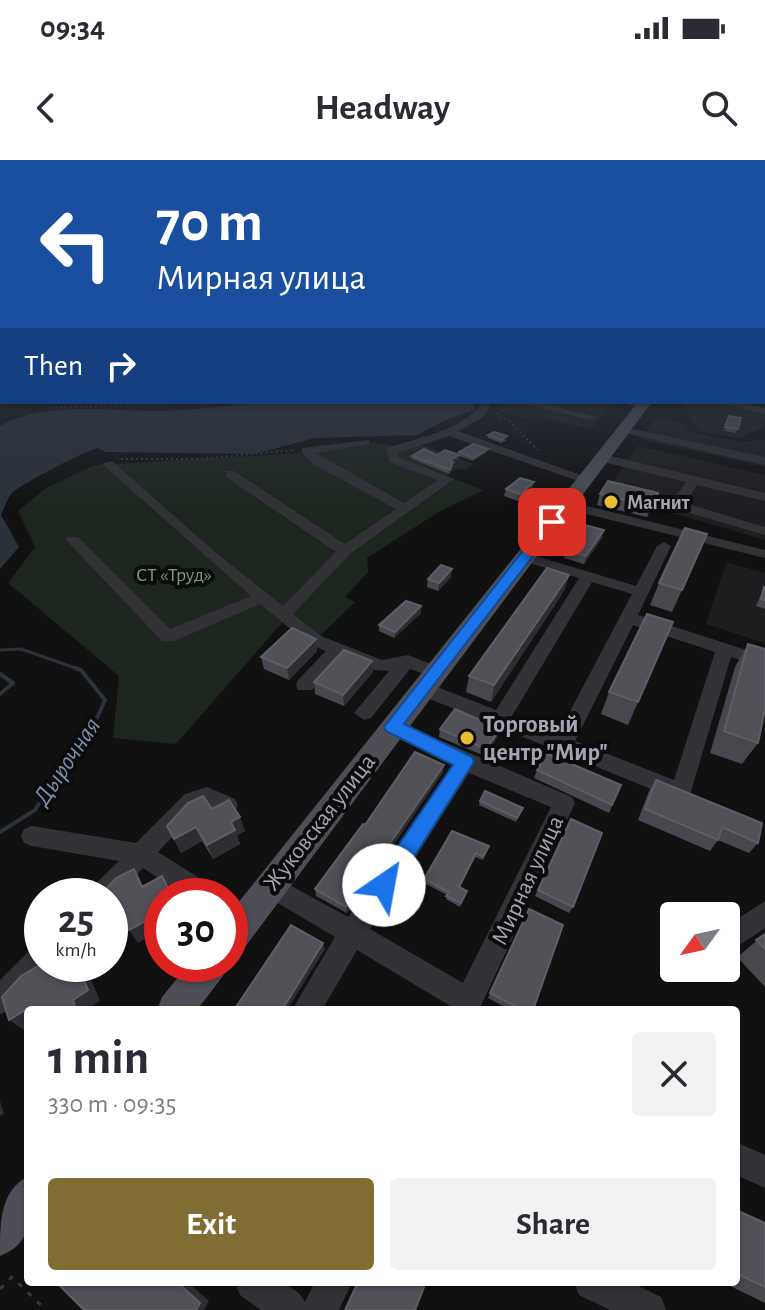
<!DOCTYPE html>
<meta charset="utf-8">
<style>
:root{--surface:#fff;--page:#f2f2f3;--text:#2b2b33;--muted:#7c7c81;--accent:#806d33}
body{margin:0;font-family:"Alegreya Sans",sans-serif;background:var(--page);color:var(--text);height:100vh;display:flex;flex-direction:column;font-size:30px;white-space:nowrap}
*{box-sizing:border-box;margin:0}
p{font-size:26px;color:var(--muted)}
.icon{flex:none;width:44px;height:44px;fill:none;stroke:currentColor;stroke-width:2;stroke-linecap:round;stroke-linejoin:round}
.map{position:relative;flex:1;overflow:hidden}
.side{position:absolute;left:24px;top:846px;width:716px;height:280px;display:flex;flex-direction:column;background:var(--surface);border-radius:8px;box-shadow:0 2px 6px #0004}
.side>*{flex:none}
.top-card{position:absolute;left:0px;top:0px;width:766px;height:244px;box-shadow:0 2px 6px #0004;background:#1a4fa0;color:#fff;overflow:hidden}
.needle{width:52px;rotate:237deg}
.fabs{position:absolute;left:660px;top:742px;display:grid;gap:16px}
.fabs a{display:grid;place-items:center;width:80px;height:80px;border-radius:8px;background:var(--surface);box-shadow:0 2px 6px #0004;font-size:40px}
.speed{position:absolute;left:24px;top:718px;display:flex;gap:16px;font-size:40px;font-weight:700;text-align:center}
.speed>*{display:grid;place-content:center;width:104px;height:104px;border-radius:50%;background:var(--surface);box-shadow:0 2px 6px #0004;line-height:1}
.speed small{font-size:20px;font-weight:400}
.speed .limit{border:12px solid #d22;background:#fff;color:#111}
.pin{position:absolute;display:grid;place-items:center;width:68px;height:68px;color:#fff;margin:-34px;border-radius:16px;box-shadow:0 4px 12px #0006}
.me{position:absolute;width:88px;margin:-44px;rotate:33deg;stroke-linejoin:round;filter:drop-shadow(0 0 6px #0008)}
.turn{display:flex;align-items:center;gap:28px;height:168px;padding:0 24px;font-size:36px}
.turn .icon{width:104px;height:104px;stroke-width:2.5}
.turn b{display:block;font-size:56px;line-height:68px}
.then{display:flex;align-items:center;height:76px;padding:0 24px;background:#0003;gap:16px;font-size:30px}
.round{display:grid;place-items:center;flex:none;width:84px;height:84px;border-radius:8px;background:var(--page)}
.overview{display:flex;align-items:center;justify-content:space-between;height:136px;padding:0 24px}
h1{font-size:48px;font-weight:700;line-height:60px}
.action{display:flex;gap:16px;margin-top:auto;padding:16px 24px}
.action a{flex:1;height:92px;border-radius:8px;background:var(--accent);color:#fff;font-size:32px;font-weight:700;line-height:92px;text-align:center}
.action a+a{background:var(--page);color:var(--text)}
.status{display:flex;justify-content:space-between;align-items:center;height:56px;padding:0 40px;background:var(--surface);direction:ltr}
.status svg{height:22px;fill:currentColor}
header{display:flex;justify-content:space-between;align-items:center;height:104px;padding:0 24px;background:var(--surface);font-size:36px;font-weight:700}
.map>svg:first-child{display:block}
.built{fill:#1d1d1f}
.green{fill:#1d251f}
.water{fill:#2b323a}
.lines{fill:none;stroke-linecap:round;stroke-linejoin:round}
.stream-far1{stroke:#2b323a;stroke-width:3}
.stream{stroke:#2b323a;stroke-width:4}
.path-far1{stroke:#38393e;stroke-width:2;stroke-dasharray:2 3;stroke-linecap:butt}
.path{stroke:#38393e;stroke-width:3;stroke-dasharray:5 8;stroke-linecap:butt}
.minor{fill:#323237;fill-rule:evenodd}
.major{fill:#4e4f56;fill-rule:evenodd}
.wall{fill:#47484d}
.shaded-wall{fill:#2d2e31}
.building{fill:#515258;stroke:#5e5f66;stroke-width:2}
.route{fill:#1a73e8;stroke:#114b97;stroke-width:2}
.poi-dot{fill:#e7bd34;stroke:#0c0c0d;stroke-width:3}
.labels{text-anchor:middle;stroke-width:8;stroke-linejoin:round;paint-order:stroke}
.far-poi-label{font-size:20px;font-weight:bold;fill:#a3a6b2;stroke:#0c0c0d;text-anchor:start}
.far-park-label{font-size:20px;fill:#7a9c80;stroke:#0c0c0d}
.poi-label{font-size:24px;font-weight:bold;fill:#a3a6b2;stroke:#0c0c0d;text-anchor:start}
.street-label{font-size:24px;fill:#a3a6b2;stroke:#0c0c0d}
.water-label{font-size:26px;font-style:italic;fill:#7b90ac;stroke:#0c0c0d}
</style>
<div class="status"><b>09:34</b><svg viewBox="0 0 49 12"><path d="M0 12V9h3v3zM5 12V6h3v6zM10 12V3h3v9zM15 12V0h3v12zM26 1h20v11H26zM47 4h2v5h-2z"/></svg></div>
<header><svg class="icon" aria-label="back" viewBox="0 0 24 24"><path d="M15 5l-7 7 7 7"/></svg>Headway<svg class="icon" aria-label="search" viewBox="0 0 24 24"><circle cx="10" cy="10" r="6"/><path d="M15 15l6 6"/></svg></header>
<div class="map">
<svg width="765" height="1150" viewBox="0 0 765 1150">
<rect width="100%" height="100%" fill="#111112"/>
<path class="built" d="M506,242H613L591,269L535,256L528,259L495,249Z
M682,242H716L765,252V261L763,267L739,278L698,271Z
M657,258L688,265L687,271L739,282L765,280V307L640,279Z
M638,286L765,315V380L672,353L673,347L608,329Z
M726,402L765,413V483L706,464Z"/>
<path class="green" d="M372,282L407,288L420,284L474,304L464,310L458,308L446,316L484,330L437,353L367,398L368,412L345,437L355,442L318,478L288,456L176,584L113,578L119,516L8,423L35,387L18,351L46,328L95,305L304,293Z"/>
<path class="water" d="M261,242H471L477,249L450,258L417,275L315,278L254,294L105,292L97,288C85,291 22,324 13,332C8,337 4,348 1,355L19,387L0,409V266C48,240 111,252 163,251C196,250 229,245 261,242Z"/>
<g class="lines">
<path class="stream-far1" d="M0,490L21,489L81,510"/>
<path class="stream" d="M0,514L13,523L0,534
M0,672L35,650L77,582L92,569L105,540L81,510L75,508"/>
<path class="path-far1" d="M50,248L191,242
M496,253L510,262L541,293
M121,299H199L294,290"/>
<path class="path" d="M0,1129L12,1117L46,1150"/>
<path class="minor" d="M0,196L2,197L0,209Z
M518,242H537L596,257L591,260Z
M620,242H639L647,246L642,249Z
M716,242H737L765,248V254Z
M482,244L491,246L482,258L458,271L592,319L581,322L449,276L397,293L398,297L454,319L350,394L293,454L321,476L382,500L408,495L441,508L444,512L441,516L435,518L410,509L371,558L364,560L354,553L389,511L375,510L340,497L312,530H298L296,525L298,520L326,491L309,484L260,444L174,481H162L66,380L68,377H78L170,469L251,436L102,304L112,301L214,391L283,446L336,392L226,317V311H234L345,384L396,349L313,304L301,291L303,288L369,280V284L316,293L404,343L438,320L389,302L386,288C418,278 460,271 482,244Z
M624,267L765,297V305L620,272V268Z
M603,294L765,333V341L697,325L685,343L765,367V375L672,348L670,345L686,322L599,301L597,298Z
M567,341L765,390V398L562,348L560,345Z
M664,382L671,386L638,455L765,496V508L731,497L689,638L681,641L673,638L415,533L413,528L415,523L422,521L496,550L579,418L519,400V394H529L636,426L657,386ZM592,422L632,434L558,574L512,556ZM633,465L715,492L674,620L575,581Z
M393,560L572,637L575,643L479,850H451L452,847L357,790L322,850H292L335,777L261,733L258,725L261,717L270,714L348,757L452,605L386,572L383,567L386,562ZM469,613L551,647L463,823L370,769Z
M207,627L235,639L238,645L235,651L227,654L206,645L200,647L158,692L215,728L218,736H185L143,708L110,743V736H88L91,728L119,701L32,686L24,683L21,676L24,669L32,666L136,683L185,634Z
M765,741V768L726,794V766Z
M42,783V804L51,805L10,850L0,854V820L33,787Z
M736,982L765,995V1028L736,1015Z
M235,1122C260,1122 292,1116 305,1142L315,1122H352L339,1150H261L240,1135Z
M574,1122H630L661,1137L666,1150H610L579,1135Z"/>
<path class="major" d="M638,242H652L242,791L230,795V753Z
M189,804H228L223,816L197,850H157L162,837Z
M28,1016C28,1051 38,1081 0,1096C0,1061 0,1032 28,1016Z"/>
</g>
<path class="wall" d="M729,256L741,258L736,273L724,271Z
M488,275L507,280L501,283L488,278Z
M459,292H487L473,301L459,296V299L453,302L449,314L412,299V296L458,295Z
M506,329L532,330L518,341L504,336Z
M658,333L647,357L597,345L600,334Z
M707,374L672,452L650,445L659,423Z
M602,378L584,404L564,398L566,390Z
M569,415L564,431L491,542L466,532L469,516Z
M451,417L438,431L427,427L428,419Z
M764,427L765,428V449L756,446Z
M421,446V453L394,478L379,471V465Z
M316,479L317,491L289,520L264,509L261,497Z
M748,484L758,583L742,604L710,593L735,507Z
M373,512L344,546L315,534L314,522Z
M609,532L638,542L628,565L601,554Z
M440,569L498,576L485,596L439,577Z
M537,610L621,625L609,653L534,618Z
M443,612L347,753L316,736L315,729L365,665Z
M656,620L758,683L749,693L718,680L710,691L638,660L649,631Z
M480,641L523,648L516,662L479,645Z
M212,649L245,671L237,675L240,684L213,699L202,681L181,693L167,666Z
M571,659L573,747L569,753L535,736Z
M489,686L483,700L475,697L460,727L467,731L460,747L446,739L447,735L424,723V719Z
M529,749L533,850H510L488,838Z
M765,774V827L737,797Z
M736,1050L765,1063V1143L722,1122H736Z"/>
<path class="shaded-wall" d="M488,289L487,292L473,301L474,298Z
M459,295V299L453,302L449,314L450,300Z
M534,322L532,330L518,341L520,334Z
M604,370L602,378L584,404L586,396Z
M452,409L451,417L438,431L439,423Z
M569,415L564,431L491,542L494,525Z
M421,446V453L394,478L395,472Z
M316,479L317,491L289,520L287,508Z
M372,501L373,512L344,546L343,535Z
M500,569L498,576L485,596L486,589Z
M444,605L443,612L347,753L346,747Z
M240,657L245,671L237,675L240,684L213,699L207,685L231,662Z
M196,667L202,681L181,693L174,679Z
M120,750L129,763L110,774V756Z
M162,752V769L138,783L129,770Z
M323,783L325,789L287,850H282Z
M51,804H54L62,811L69,830L56,819Z
M79,806L90,817L100,841L85,850H74L73,840Z
M30,847L34,850H28V867L24,870L9,860Z
M0,941L4,954L0,956Z
M177,1122H188L209,1141L204,1150H196Z"/>
<path class="building" d="M729,256L741,258L738,269L725,267Z
M494,272L507,276L502,280L488,275Z
M473,284L488,289L474,298L459,292Z
M424,289L437,295L445,290L459,295L450,300L453,302L450,310L412,296Z
M520,318L534,322L520,334L506,329Z
M608,321L658,333L651,346L600,334Z
M585,365L604,370L586,396L566,390Z
M685,368L707,374L682,430L659,423Z
M441,405L452,409L439,423L428,419Z
M547,408L569,415L494,525L469,516Z
M764,427L765,428V440L761,439Z
M406,441L421,446L395,472L379,465Z
M647,454L673,462L638,542L609,532Z
M292,468L316,479L287,508L261,497Z
M748,484L765,489V549L758,583L724,571Z
M344,490L372,501L343,535L314,522Z
M455,549L500,569L486,589L440,569Z
M415,592L444,605L346,747L315,729L363,664L365,665Z
M546,593L621,625L612,645L537,610Z
M656,620L762,663L758,683L722,667L718,680L645,649Z
M485,631L523,648L517,658L480,641Z
M203,636L212,649L229,640L240,657L231,662L235,670L207,685L196,667L174,679L167,666L188,643Z
M571,659L602,673L573,747L538,730Z
M452,671L489,686L483,697L476,693L459,727L467,731L461,743L446,736L449,732L424,719Z
M134,709L142,727L162,716L172,736H162V742L160,743L162,747V752L129,770L120,750L110,756V736H89L88,733L97,728L98,732H103L116,718Z
M529,749L563,765L533,850H523L490,833Z
M291,765L323,783L282,850H234Z
M765,774V789L756,780Z
M42,804H51L56,819L79,806L88,830L73,840L76,849L74,850H31L30,847L9,860L2,837L21,816Z
M736,1050L765,1063V1127L736,1113Z
M56,1122H177L200,1143L196,1150H84Z
M358,1122H426L415,1150H345Z"/>
<linearGradient id="sky" x2="0" y2="1"><stop stop-color="#09090a"/><stop offset="0.54" stop-color="#323844"/><stop offset="1" stop-color="#323844" stop-opacity="0"/></linearGradient>
<rect width="765" height="350" fill="url(#sky)"/>
<path class="route" d="M548,359L559,362L404,564L472,597L474,602L392,732L384,735L376,732L373,725L376,718L453,605L386,571L384,567Z"/>
<g class="poi-dot">
<circle cx="611" cy="342" r="8"/>
<circle cx="467" cy="578" r="8"/>
</g>
<g class="labels">
<g class="far-poi-label">
<text x="627" y="349">Магнит</text>
</g>
<g class="far-park-label">
<text x="174" y="421">СТ «Труд»</text>
</g>
<g class="poi-label">
<text x="483" y="572">Торговый<tspan x="483" dy="28">центр "Мир"</tspan></text>
</g>
<g class="street-label">
<text transform="translate(319 662) rotate(-52)" y="8">Жуковская улица</text>
<text transform="translate(527 720) rotate(-65)" y="8">Мирная улица</text>
</g>
<g class="water-label">
<text transform="translate(66 601) rotate(-56)" y="9">Дырочная</text>
</g>
</g>
</svg>
<div class="fabs">
<a><svg class="needle" viewBox="-14 -14 28 28"><path d="M0-13l5 13h-10z" fill="#e53935"/><path d="M0 13l5-13h-10z" fill="#7c7c81"/></svg></a>
</div>
<div class="speed"><div>25<small>km/h</small></div><div class="limit">30</div></div>
<div class="pin" style="left:552px;top:362px;background:#d93025"><svg class="icon" aria-label="arrive" viewBox="0 0 24 24"><path d="M6 21V4h12l-3 4 3 4H6"/></svg></div>
<svg class="me" style="left:384px;top:725px" viewBox="-20 -20 40 40"><circle r="19" fill="#fff"/><path d="M0-13L10 11 0 6-10 11z" fill="#1a73e8"/></svg>
<div class="top-card">
<div class="turn"><svg class="icon" aria-label="left" viewBox="0 0 24 24"><path d="M17 20v-9H6M10 6l-5 5 5 5"/></svg><div><b>70 m</b>Мирная улица</div></div>
<div class="then">Then<svg class="icon" aria-label="right" viewBox="0 0 24 24"><path d="M7 20v-9h11M14 6l5 5-5 5"/></svg></div>
</div>
<section class="side">
<div class="overview"><div><h1>1 min</h1><p>330 m · 09:35</p></div><a class="round"><svg class="icon" aria-label="close" viewBox="0 0 24 24"><path d="M6 6l12 12M18 6L6 18"/></svg></a></div>
<div class="action"><a>Exit</a><a>Share</a></div>
</section>
</div>
